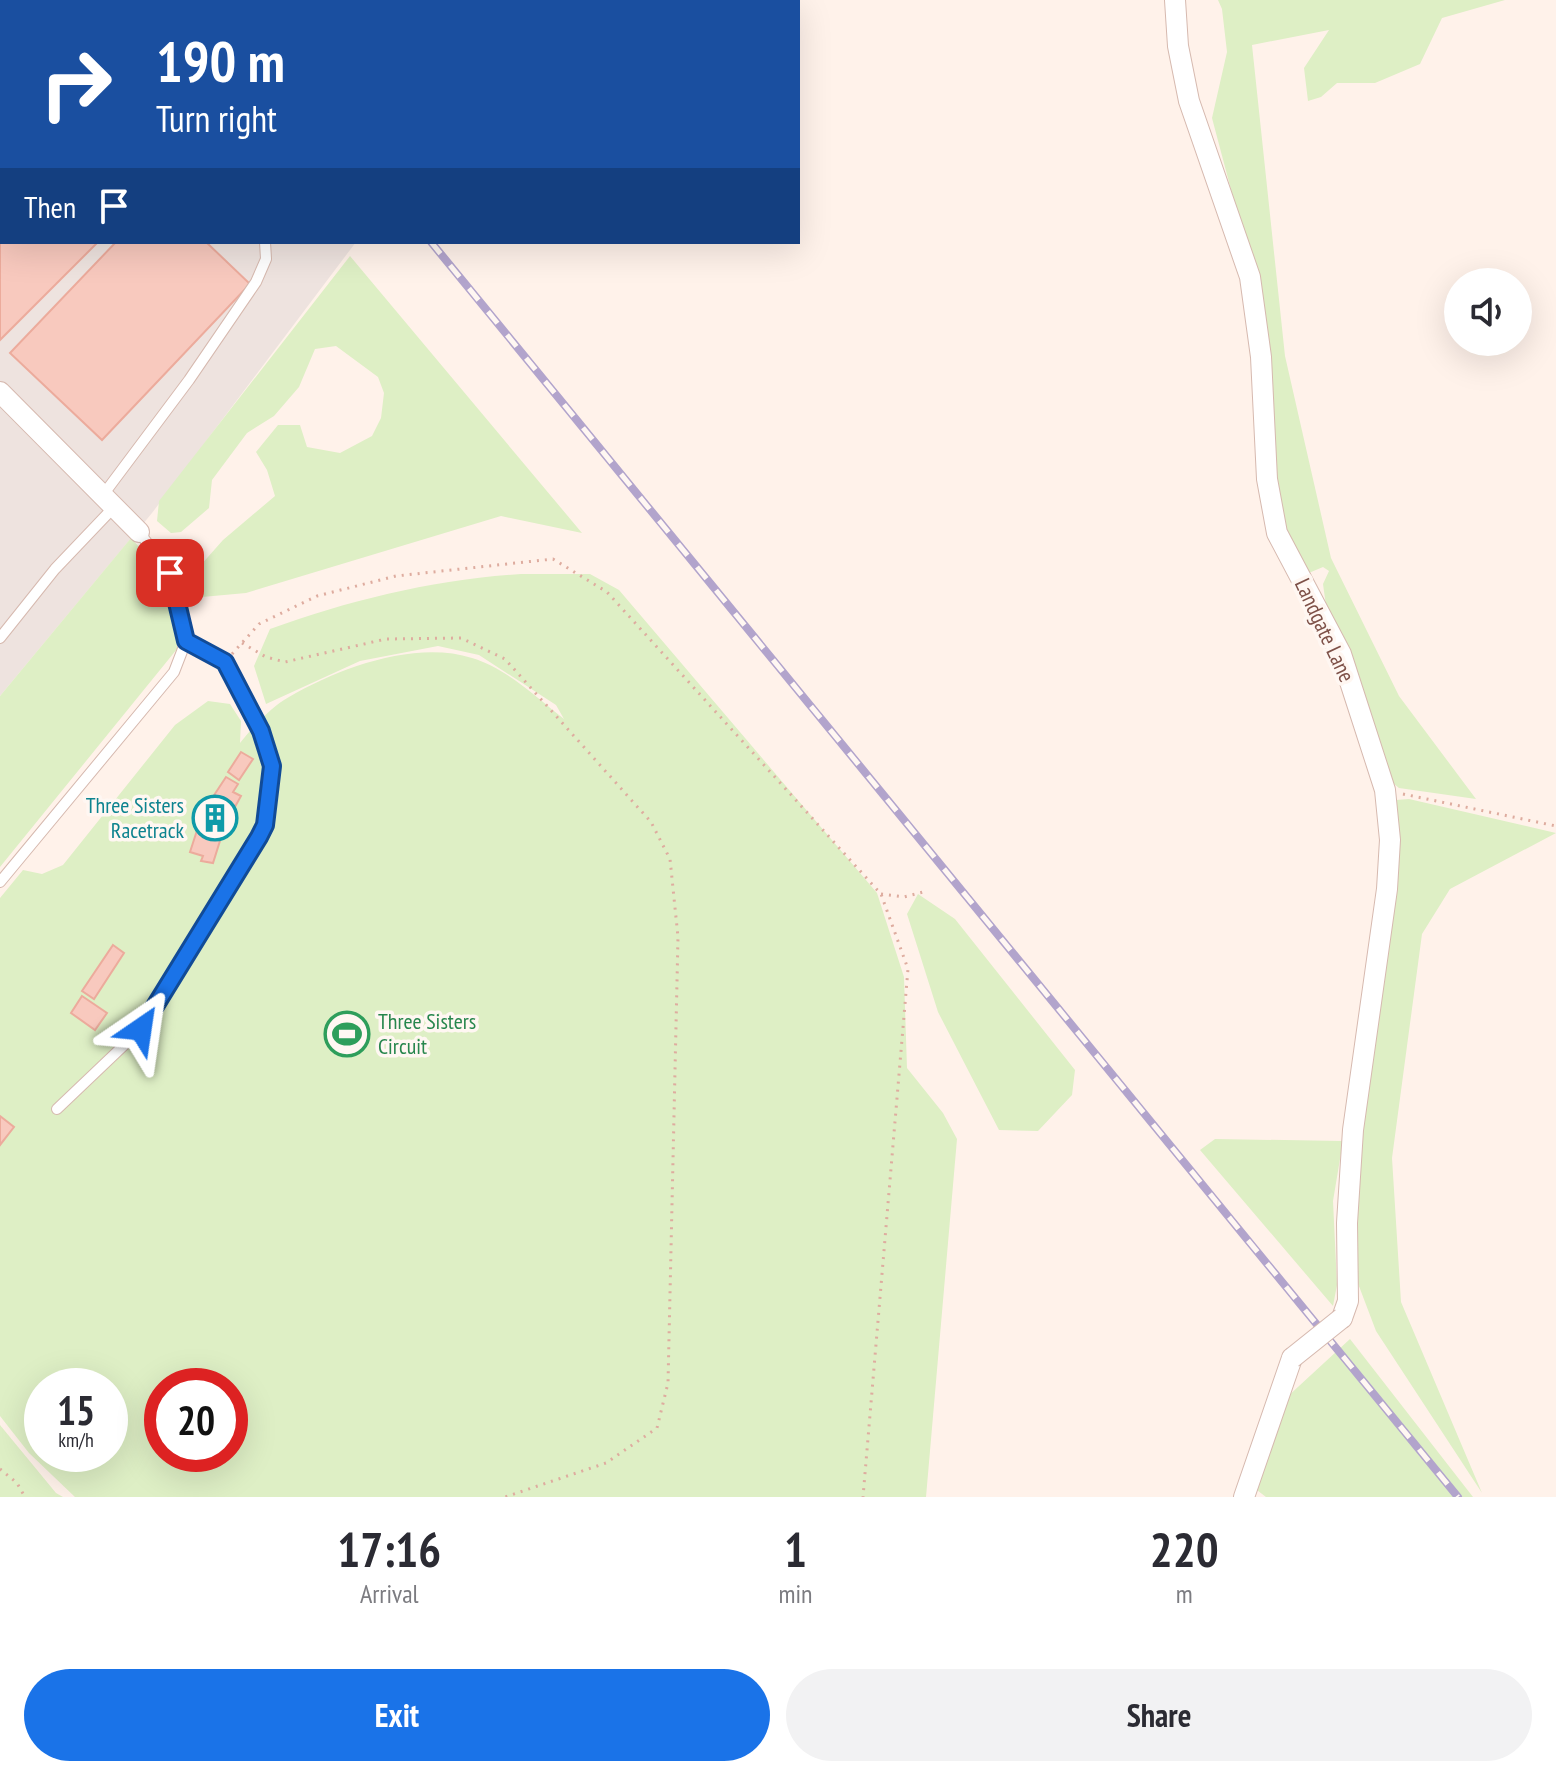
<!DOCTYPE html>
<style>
:root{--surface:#fff;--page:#f2f2f3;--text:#2b2b33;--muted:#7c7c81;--accent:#1a73e8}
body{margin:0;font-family:"PT Sans Narrow",sans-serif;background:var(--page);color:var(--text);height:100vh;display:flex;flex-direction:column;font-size:30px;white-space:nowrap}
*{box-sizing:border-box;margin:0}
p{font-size:26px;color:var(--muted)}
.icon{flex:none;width:44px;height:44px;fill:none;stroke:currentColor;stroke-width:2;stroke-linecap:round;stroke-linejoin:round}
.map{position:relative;height:1497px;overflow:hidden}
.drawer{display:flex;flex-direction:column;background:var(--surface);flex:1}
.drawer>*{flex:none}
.top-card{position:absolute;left:0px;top:0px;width:800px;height:244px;box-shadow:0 8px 32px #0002;background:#1a4fa0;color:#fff;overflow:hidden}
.tools{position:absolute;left:1444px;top:268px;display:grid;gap:16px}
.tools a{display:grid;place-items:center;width:88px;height:88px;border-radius:50%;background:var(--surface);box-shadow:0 8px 32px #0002;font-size:40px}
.speed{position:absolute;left:24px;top:1368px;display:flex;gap:16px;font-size:40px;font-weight:700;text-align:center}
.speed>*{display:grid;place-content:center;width:104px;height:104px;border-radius:50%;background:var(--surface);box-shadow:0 8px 32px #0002;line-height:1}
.speed small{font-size:20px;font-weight:400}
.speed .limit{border:12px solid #d22;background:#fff;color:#111}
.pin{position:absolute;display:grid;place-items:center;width:68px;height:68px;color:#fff;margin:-34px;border-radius:16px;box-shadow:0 4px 12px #0006}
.me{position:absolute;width:88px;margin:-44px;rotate:32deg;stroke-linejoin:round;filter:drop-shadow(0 0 6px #0008)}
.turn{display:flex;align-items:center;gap:28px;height:168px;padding:0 24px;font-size:36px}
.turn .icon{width:104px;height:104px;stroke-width:2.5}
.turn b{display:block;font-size:56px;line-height:68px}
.then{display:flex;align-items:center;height:76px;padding:0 24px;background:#0003;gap:16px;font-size:30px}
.eta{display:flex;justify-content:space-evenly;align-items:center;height:136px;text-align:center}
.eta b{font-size:48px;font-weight:700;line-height:56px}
.action{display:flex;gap:16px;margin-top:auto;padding:16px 24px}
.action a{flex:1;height:92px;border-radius:48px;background:var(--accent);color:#fff;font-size:32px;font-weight:700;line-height:92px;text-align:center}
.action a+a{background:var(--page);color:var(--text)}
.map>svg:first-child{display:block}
.industrial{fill:#eee3df}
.green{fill:#deefc5;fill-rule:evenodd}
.building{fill:#f8c9be;stroke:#ecab9c;stroke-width:2}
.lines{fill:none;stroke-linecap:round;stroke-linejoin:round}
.lane-casing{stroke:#d6b9af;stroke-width:12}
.street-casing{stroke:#d6b9af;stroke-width:22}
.path{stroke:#deac9f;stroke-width:3;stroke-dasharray:2 6;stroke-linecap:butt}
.lane{stroke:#fff;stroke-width:10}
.street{stroke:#fff;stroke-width:20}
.rail-casing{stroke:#b2a4cc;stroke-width:8}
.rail{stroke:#fff7f2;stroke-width:5;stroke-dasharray:15;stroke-linecap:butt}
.street-bridge-casing{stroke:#d6b9af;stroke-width:22;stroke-linecap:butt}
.street-bridge{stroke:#fff;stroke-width:20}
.route-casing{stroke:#114b97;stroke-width:20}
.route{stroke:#1a73e8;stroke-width:14}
.labels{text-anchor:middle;stroke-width:7;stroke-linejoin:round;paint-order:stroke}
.street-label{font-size:22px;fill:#7e5148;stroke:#fff7f2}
.culture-label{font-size:22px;fill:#0d838f;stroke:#fff7f2;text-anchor:end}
.leisure-label{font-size:22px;fill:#27864d;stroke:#fff7f2;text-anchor:start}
</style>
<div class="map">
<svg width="1556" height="1497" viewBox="0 0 1556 1497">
<rect width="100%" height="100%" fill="#fff2ea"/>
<path class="industrial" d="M0,0L166,2H2V242H356L152,513L0,696Z"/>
<path class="green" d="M1218,0H1505L1442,18L1420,64L1375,83H1337L1321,97L1308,101L1304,68L1329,30L1252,45L1285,356L1331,558L1399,696L1476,799L1399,788L1387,778L1327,613L1323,584L1329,571L1323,567L1304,575L1281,535L1247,250L1212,118L1227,52L1222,9Z
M350,256L582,533L501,516L246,593L202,597L192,575L223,540L275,496L267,470L256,452L278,425H300L307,447L340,453L372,436L381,418L384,393L378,377L336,346L315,349L299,387L274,416L247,433L212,480L209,508L181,532L171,533L157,521L159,501Z
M131,538L165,576L176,614L177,649L0,867V696Z
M521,574H590L619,590L877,893L904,977L907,1068L943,1113L957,1139L926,1497H75L29,1453L0,1416V898L23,870L42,874L63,865L175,725L208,701L230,704L241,721L240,743C253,727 271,707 289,697C339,668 415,640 472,658C506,668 537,698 564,719L556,705L479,655L438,646L360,661L266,704L254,666L270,629C350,600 436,579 521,574ZM42,1386H110V1454H42ZM162,1386H230V1454H162Z
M1409,799L1556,833L1450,889L1422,934L1392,1158L1401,1302L1482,1493L1376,1331L1354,1273L1358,1142L1396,800Z
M918,894L955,919L1075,1070L1072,1095L1038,1131L999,1130L938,1012L907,914Z
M1215,1139L1343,1141L1333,1201L1337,1285L1333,1306L1200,1150Z
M1350,1339L1473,1497H1266L1253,1487L1286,1398Z
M0,1425L56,1493L63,1497H0Z"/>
<path class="building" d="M0,57L2,242H98L0,340Z
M116,242H206L250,284L102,440L10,353Z
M241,752L253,759L239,780L228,772Z
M226,777L238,784L233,792L241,796L225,825L213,863L201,861L203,856L190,852L203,812Z
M113,945L124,953L94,999L82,991Z
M82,996L107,1013L95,1030L71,1013Z
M0,1116L14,1127L0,1145Z"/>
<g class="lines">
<g class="lane-casing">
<path id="lane" d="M44,0L46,2
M103,495L189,380L256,282L266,259L265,242
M0,638L55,569L114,507
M0,882L174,672L186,641L180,609L170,573L139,532
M57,1109L141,1029L265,825L272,766L261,731L225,662L186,641"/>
</g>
<g class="street-casing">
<path id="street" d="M1175,0L1178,46L1189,101L1250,277L1261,357L1267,479L1277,533L1341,654L1385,790L1390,840L1387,889L1353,1130L1347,1223L1348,1301L1342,1318
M0,392L139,532
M1244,1497L1292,1358"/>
</g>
<path class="path" d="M242,643L266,657L285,662L386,639L461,638L505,659L651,822L670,859L678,937L668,1383L657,1428L606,1463L505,1497
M232,654L259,624L317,596L396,576L553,559L607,592L881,894L908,969L863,1497
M1403,794L1556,826
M881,894L904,897L923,892
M0,1469L17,1483L25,1497"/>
<use href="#lane" class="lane"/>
<use href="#street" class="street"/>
<g class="rail-casing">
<path id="rail" d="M245,0L247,2
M431,242L1458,1497"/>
</g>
<use href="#rail" class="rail"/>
<g class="street-bridge-casing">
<path id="street-bridge" d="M1292,1358L1342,1318"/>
</g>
<use href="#street-bridge" class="street-bridge"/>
</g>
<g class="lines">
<g class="route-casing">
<path id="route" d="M141,1029L259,837L265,825L272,766L261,731L225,662L186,641L170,573"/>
</g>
<use href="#route" class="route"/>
</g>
<defs>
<g id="building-ring" transform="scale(2.3)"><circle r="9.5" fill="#fff7f2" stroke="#0f9aa8" stroke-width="1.5"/><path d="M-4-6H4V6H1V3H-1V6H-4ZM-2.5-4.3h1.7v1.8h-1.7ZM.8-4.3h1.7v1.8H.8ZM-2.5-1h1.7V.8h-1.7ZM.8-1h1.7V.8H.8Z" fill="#0f9aa8"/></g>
<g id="stadium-ring" transform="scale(2.3)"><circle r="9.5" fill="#fff7f2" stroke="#2e9e5b" stroke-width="1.5"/><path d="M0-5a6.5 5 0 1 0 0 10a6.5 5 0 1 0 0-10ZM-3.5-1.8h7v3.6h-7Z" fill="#2e9e5b"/></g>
</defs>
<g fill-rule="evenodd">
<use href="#building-ring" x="215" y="818"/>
<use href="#stadium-ring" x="347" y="1034"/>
</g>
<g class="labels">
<g class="street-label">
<text transform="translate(1325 630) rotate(65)" y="8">Landgate Lane</text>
</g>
<g class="culture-label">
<text x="184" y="813">Three Sisters<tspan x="184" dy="25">Racetrack</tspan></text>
</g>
<g class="leisure-label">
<text x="378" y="1029">Three Sisters<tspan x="378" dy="25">Circuit</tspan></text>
</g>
</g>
</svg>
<div class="tools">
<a><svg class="icon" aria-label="sound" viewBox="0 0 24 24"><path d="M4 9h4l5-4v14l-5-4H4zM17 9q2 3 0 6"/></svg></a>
</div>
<div class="speed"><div>15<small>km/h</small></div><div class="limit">20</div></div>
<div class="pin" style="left:170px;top:573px;background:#d93025"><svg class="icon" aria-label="arrive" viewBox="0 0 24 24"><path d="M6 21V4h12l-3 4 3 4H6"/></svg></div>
<svg class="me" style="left:141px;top:1029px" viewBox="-20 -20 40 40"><path d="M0-17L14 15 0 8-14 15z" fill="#1a73e8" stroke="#fff" stroke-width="4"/></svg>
<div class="top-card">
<div class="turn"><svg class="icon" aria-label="right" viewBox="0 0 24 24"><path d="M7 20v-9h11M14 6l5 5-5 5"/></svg><div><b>190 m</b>Turn right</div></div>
<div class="then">Then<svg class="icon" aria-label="arrive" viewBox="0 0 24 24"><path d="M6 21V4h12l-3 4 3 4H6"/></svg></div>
</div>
</div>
<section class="drawer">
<div class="eta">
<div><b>17:16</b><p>Arrival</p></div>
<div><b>1</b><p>min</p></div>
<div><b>220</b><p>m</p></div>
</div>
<div class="action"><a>Exit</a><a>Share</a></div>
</section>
